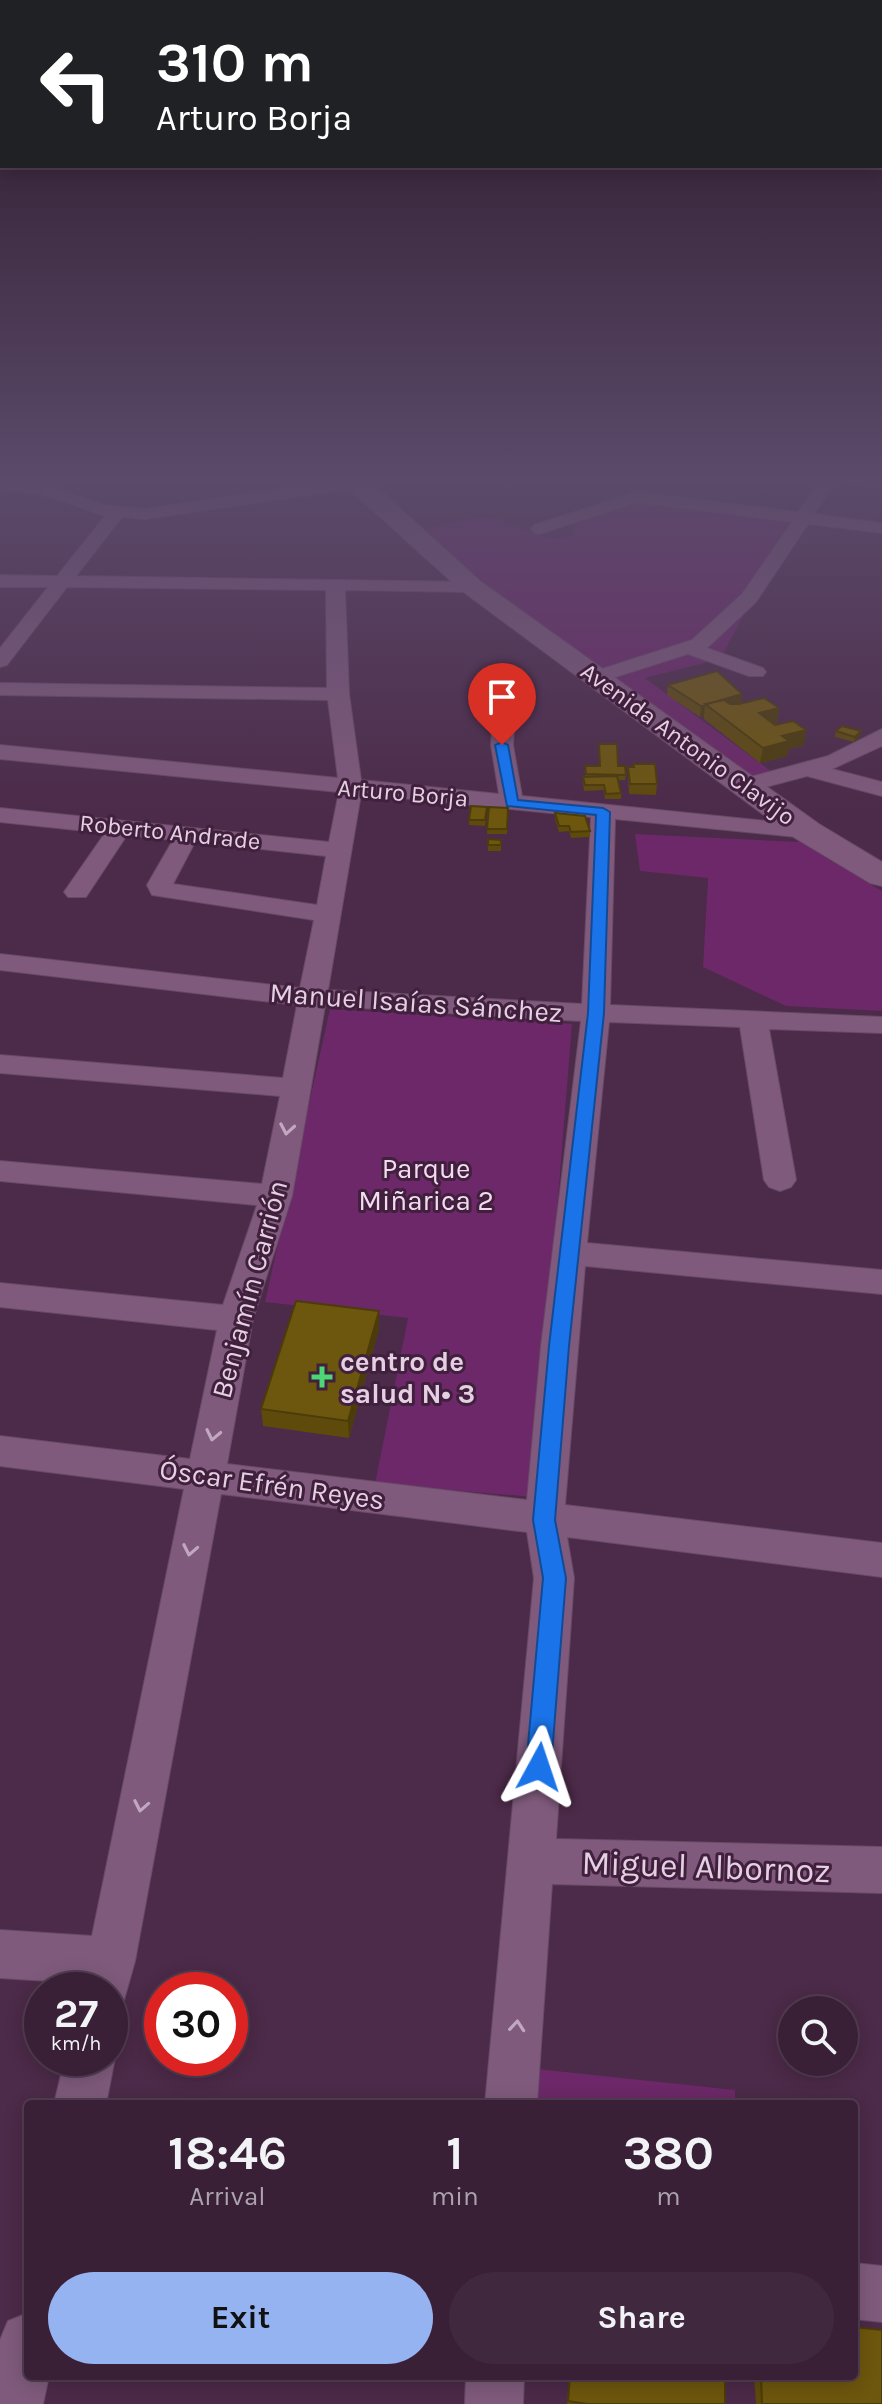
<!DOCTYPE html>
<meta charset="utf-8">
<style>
:root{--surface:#392037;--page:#40283f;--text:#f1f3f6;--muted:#aba3ad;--line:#533e52;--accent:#95b2f1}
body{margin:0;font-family:Karla,sans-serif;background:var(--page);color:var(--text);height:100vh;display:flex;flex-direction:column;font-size:30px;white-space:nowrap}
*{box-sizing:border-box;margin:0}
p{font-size:26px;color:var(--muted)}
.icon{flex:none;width:44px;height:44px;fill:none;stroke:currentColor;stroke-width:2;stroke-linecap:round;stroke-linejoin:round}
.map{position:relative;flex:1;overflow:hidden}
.sheet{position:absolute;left:24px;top:2100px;width:834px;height:280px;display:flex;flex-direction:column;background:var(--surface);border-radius:8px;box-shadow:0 4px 20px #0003,0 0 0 2px var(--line)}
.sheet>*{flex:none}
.banner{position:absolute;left:0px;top:0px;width:882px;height:168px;box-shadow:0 4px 20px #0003,0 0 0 2px var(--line);background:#202124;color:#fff;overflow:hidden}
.controls{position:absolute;left:778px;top:1996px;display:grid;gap:16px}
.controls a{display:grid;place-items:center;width:80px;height:80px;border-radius:50%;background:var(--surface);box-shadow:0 4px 20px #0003,0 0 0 2px var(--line);font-size:40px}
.speed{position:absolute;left:24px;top:1972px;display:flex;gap:16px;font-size:40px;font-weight:700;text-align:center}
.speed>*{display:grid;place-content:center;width:104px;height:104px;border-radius:50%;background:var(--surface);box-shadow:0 4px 20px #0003,0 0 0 2px var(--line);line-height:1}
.speed small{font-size:20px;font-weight:400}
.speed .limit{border:12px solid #d22;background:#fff;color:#111}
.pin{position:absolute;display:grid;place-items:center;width:68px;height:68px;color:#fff;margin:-82px -34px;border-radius:50% 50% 50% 0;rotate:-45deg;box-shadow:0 0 8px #0007}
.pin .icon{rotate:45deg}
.me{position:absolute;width:88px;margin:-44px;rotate:5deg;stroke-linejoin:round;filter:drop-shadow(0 0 6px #0008)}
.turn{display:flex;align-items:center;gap:28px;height:168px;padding:0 24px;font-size:36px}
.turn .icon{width:104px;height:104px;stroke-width:2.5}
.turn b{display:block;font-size:56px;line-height:68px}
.eta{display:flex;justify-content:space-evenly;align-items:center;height:136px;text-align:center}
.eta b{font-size:48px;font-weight:700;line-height:56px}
.action{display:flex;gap:16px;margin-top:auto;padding:16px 24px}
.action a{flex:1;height:92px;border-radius:48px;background:var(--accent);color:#111;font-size:32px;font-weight:700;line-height:92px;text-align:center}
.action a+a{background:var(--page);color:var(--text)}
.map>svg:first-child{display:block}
.green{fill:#6c2868}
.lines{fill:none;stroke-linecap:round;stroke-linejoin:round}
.street-casing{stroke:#674a65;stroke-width:2}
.secondary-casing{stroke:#674a65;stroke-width:2}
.street{fill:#7f5a7c;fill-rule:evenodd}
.secondary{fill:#7f5a7c;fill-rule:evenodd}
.wall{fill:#5e4a0b}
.shaded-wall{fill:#4c3c09}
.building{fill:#6d560d;stroke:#4c3c09;stroke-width:2}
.oneway{stroke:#c1a7bf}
.route{fill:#1a73e8;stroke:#114b97;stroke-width:2}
.poi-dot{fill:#4dd676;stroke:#41203e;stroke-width:3}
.labels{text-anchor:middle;stroke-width:6;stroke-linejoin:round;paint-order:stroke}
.far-street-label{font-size:24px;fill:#e5d0e3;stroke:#41203e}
.street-label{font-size:28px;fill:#e5d0e3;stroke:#41203e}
.park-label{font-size:28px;fill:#f2dbef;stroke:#41203e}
.poi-label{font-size:28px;font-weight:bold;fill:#e5d0e3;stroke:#41203e;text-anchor:start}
.near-street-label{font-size:34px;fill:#e5d0e3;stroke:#41203e}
</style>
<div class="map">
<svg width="882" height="2404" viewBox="0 0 882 2404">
<rect width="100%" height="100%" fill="#4c2a49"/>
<path class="green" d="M632,497L796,519L720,659L645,678L772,772L743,781L548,640L414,531C434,528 477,515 495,519C525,526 542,546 574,535V525Z
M635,834L800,842L882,891V1011L786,1006L703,967L708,878L640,871Z
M330,1009L572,1024L534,1497L375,1484L408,1318L265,1302Z
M518,2067L735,2090V2104H515Z"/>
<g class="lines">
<g class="street-casing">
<path id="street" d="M354,478L364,483L356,488L145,519L122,517L76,576L478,582L480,586L471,592L345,590L349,694L361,780L499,794L491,745L492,729L503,722L514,729L513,745L522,796L815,826L819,831L815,836L807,838L615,819L610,1005L882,1017V1033L769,1029L796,1180L791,1187L780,1191L769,1187L764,1180L740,1027L609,1022L587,1243L882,1270V1294L585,1266L565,1505L882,1543V1577L567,1537L574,1578L556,1839L882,1847V1893L552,1884L537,2104H485L534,1578L527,1532L221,1494L135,1961L122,2007L110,2012V1990H80L82,1983L0,1978V1930L92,1936L184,1489L0,1466V1436L190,1459L217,1330L0,1307V1283L223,1305L257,1205L0,1181V1161L262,1184L280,1096L0,1073V1055L283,1078L297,1005L0,970V954L300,988L314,920L152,895L147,885L173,840L127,835L86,897H68L64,892L105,833L0,822V808L329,842L339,792L0,759V745L338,778L328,700L0,695V683L327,688L326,590L67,587L7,665L0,667V648L48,587H0V575L57,576L105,516L39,493L0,490V480L42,483L103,505L145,509ZM361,794L591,817L582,1004L328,990ZM195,842L326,856L317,905L173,884ZM325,1006L581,1021L541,1346L527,1500L227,1464L253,1319L292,1196Z
M822,478H838L814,514L882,523V533L808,524L756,602L707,648L763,668L766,672L763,676H749L688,654L603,681H589L586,677L589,673L692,640L742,594L792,522L637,502L540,534L534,533L531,529L534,525L636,492L798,512Z
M845,478H882V487L853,483Z
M882,729V746L832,769L882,782V796L807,776L743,793L735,791L731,786L735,781L828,756Z
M110,2045L115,2058L106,2104H54L65,2058H110Z
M854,2263L882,2266V2322L854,2319Z
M28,2313V2376H49L43,2404H0V2340L8,2321Z
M466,2376H524L523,2404H465Z"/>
</g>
<g class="secondary-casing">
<path id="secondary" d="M345,478H367L480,581L819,824L882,862V886L870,883L795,838L462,591L348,488Z"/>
</g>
<use href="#street" class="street"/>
<use href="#secondary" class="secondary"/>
</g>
<path class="wall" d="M668,685L742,694L741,703L779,708L777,723L774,724L804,745L788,749L787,756L760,763L704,719V716L700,717L667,695Z
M836,731H861L860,736L854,742L835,737Z
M633,764L657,784L656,795L629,794L628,777V767H633Z
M585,766H618L626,775L625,780H618L621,793V799H605L604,790L584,791L583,782V777L585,776Z
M487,807L485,826L469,825V820Z
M489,807L508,808L507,834H487Z
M555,813L590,831V837L571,838L569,831L559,832L555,819Z
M488,839L501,840V851H488Z
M379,1328L349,1438L263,1426L261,1409Z
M569,2376H725V2404H567Z
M754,2376H854L882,2404H756Z"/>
<path class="shaded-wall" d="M742,694L741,705H707Z
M705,705L704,716L700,717L701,706Z
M779,708L777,723L757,728L759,713Z
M806,730L804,745L788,749L787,756L760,763L763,748L782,736Z
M861,731L860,736L854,742L855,737Z
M379,1311V1328L349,1438L348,1421Z"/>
<path class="building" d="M717,671L742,694L701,706L668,685Z
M764,698L779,708L759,713L775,725L793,721L806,730L782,736L789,741L763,748L705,704L724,700L730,704H739Z
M842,726L861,731L855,737L836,731Z
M599,744H617L618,766H625L626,775L586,774L585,766H600Z
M633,764H655L657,784H630L628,767H634Z
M617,776L621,793L606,794L604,785H585L583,777Z
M471,806L487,807L485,820H469Z
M489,807L508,808L507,829H487Z
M555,813L585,816L590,831L571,832L569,826H559Z
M488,839L501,840V845H488Z
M296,1301L379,1311L348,1421L261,1409Z
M854,2327L882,2330V2404H762L761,2376H854Z
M570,2376H725V2404H587L568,2401Z"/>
<defs><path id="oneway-chevron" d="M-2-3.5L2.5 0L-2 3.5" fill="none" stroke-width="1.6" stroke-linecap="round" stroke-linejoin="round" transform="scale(2)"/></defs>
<g class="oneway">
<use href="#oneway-chevron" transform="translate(287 1129) rotate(100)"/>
<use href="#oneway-chevron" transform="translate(213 1435) rotate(102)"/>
<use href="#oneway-chevron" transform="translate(190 1550) rotate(101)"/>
<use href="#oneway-chevron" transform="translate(141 1806) rotate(101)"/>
<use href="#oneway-chevron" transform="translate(517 2026) rotate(-85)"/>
</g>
<linearGradient id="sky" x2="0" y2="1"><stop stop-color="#2a1728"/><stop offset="0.59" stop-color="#5b4a6a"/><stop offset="1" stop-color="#5b4a6a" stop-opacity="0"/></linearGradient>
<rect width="882" height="815" fill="url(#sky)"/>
<path class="route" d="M502,742L508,745L518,800L603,808L610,812L604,1013L569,1346L555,1520L566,1578L551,1767L547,1775L539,1778L530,1775L526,1767L543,1578L533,1520L549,1346L588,1013L596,815L507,806L495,745Z"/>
<path class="poi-dot" d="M318 1365h8v8h8v8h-8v8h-8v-8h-8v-8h8z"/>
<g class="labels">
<g class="far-street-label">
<text transform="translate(688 744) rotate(36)" y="8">Avenida Antonio Clavijo</text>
<text transform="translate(403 793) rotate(5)" y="8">Arturo Borja</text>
<text transform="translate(170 832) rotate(6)" y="8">Roberto Andrade</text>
</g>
<g class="street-label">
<text transform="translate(416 1002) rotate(4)" y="10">Manuel Isaías Sánchez</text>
<text transform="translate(249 1289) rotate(-75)" y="10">Benjamín Carrión</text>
<text transform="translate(272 1484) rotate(8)" y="10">Óscar Efrén Reyes</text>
</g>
<g class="park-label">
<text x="426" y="1178">Parque<tspan x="426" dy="32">Miñarica 2</tspan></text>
</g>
<g class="poi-label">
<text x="340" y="1371">centro de<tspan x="340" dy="32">salud N• 3</tspan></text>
</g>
<g class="near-street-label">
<text transform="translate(706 1866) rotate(2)" y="12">Miguel Albornoz</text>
</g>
</g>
</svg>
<div class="controls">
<a><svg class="icon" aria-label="search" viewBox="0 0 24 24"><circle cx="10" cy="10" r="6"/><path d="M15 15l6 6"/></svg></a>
</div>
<div class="speed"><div>27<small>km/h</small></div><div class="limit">30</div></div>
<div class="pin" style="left:502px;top:745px;background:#d93025"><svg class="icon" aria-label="arrive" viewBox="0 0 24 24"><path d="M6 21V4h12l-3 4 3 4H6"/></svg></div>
<svg class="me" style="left:539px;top:1767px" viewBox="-20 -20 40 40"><path d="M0-17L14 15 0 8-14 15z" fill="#1a73e8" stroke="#fff" stroke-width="4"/></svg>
<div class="banner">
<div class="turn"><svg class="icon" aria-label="left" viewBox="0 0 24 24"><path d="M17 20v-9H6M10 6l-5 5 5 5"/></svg><div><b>310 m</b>Arturo Borja</div></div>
</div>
<section class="sheet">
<div class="eta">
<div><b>18:46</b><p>Arrival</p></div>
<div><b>1</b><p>min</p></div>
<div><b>380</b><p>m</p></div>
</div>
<div class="action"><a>Exit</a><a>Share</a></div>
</section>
</div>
